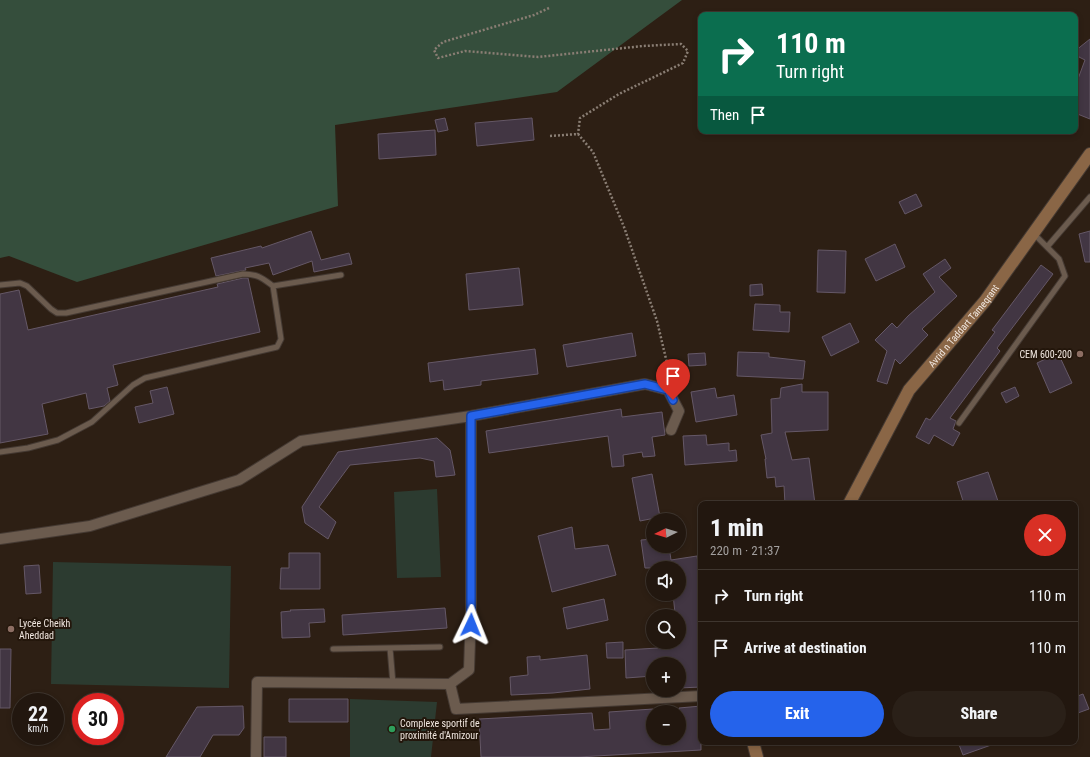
<!DOCTYPE html>
<meta charset="utf-8">
<style>
:root{--surface:#22170f;--page:#2a2018;--text:#f1f3f6;--muted:#a29f9e;--line:#3f362f;--accent:#2563eb}
body{margin:0;font-family:"Roboto Condensed",sans-serif;background:var(--page);color:var(--text);height:100vh;display:flex;flex-direction:column;font-size:15px;white-space:nowrap}
*{box-sizing:border-box;margin:0}
p{font-size:13px;color:var(--muted)}
.icon{flex:none;width:22px;height:22px;fill:none;stroke:currentColor;stroke-width:2;stroke-linecap:round;stroke-linejoin:round}
.map{position:relative;flex:1;overflow:hidden}
.drawer{position:absolute;left:698px;top:501px;width:380px;height:244px;display:flex;flex-direction:column;background:var(--surface);border-radius:8px;box-shadow:0 2px 6px #0003,0 0 0 1px var(--line)}
.drawer>*{flex:none}
.hud{position:absolute;left:698px;top:12px;width:380px;height:122px;border-radius:8px;box-shadow:0 2px 6px #0003,0 0 0 1px var(--line);background:#0b6e4f;color:#fff;overflow:hidden}
.needle{width:26px;rotate:265deg}
.fabs{position:absolute;left:646px;top:513px;display:grid;gap:8px}
.fabs a{display:grid;place-items:center;width:40px;height:40px;border-radius:50%;background:var(--surface);box-shadow:0 2px 6px #0003,0 0 0 1px var(--line);font-size:20px}
.speed{position:absolute;left:12px;top:693px;display:flex;gap:8px;font-size:20px;font-weight:700;text-align:center}
.speed>*{display:grid;place-content:center;width:52px;height:52px;border-radius:50%;background:var(--surface);box-shadow:0 2px 6px #0003,0 0 0 1px var(--line);line-height:1}
.speed small{font-size:10px;font-weight:400}
.speed .limit{border:6px solid #d22;background:#fff;color:#111}
.pin{position:absolute;display:grid;place-items:center;width:34px;height:34px;color:#fff;margin:-41px -17px;border-radius:50% 50% 50% 0;rotate:-45deg;box-shadow:0 0 4px #0007}
.pin .icon{rotate:45deg}
.me{position:absolute;width:44px;margin:-22px;rotate:2deg;stroke-linejoin:round;filter:drop-shadow(0 0 3px #0008)}
.turn{display:flex;align-items:center;gap:14px;height:84px;padding:0 12px;font-size:18px}
.turn .icon{width:52px;height:52px;stroke-width:2.5}
.turn b{display:block;font-size:28px;line-height:34px}
.then{display:flex;align-items:center;height:38px;padding:0 12px;background:#0003;gap:8px;font-size:15px}
.round{display:grid;place-items:center;flex:none;width:42px;height:42px;border-radius:21px;background:var(--page)}
.overview{display:flex;align-items:center;justify-content:space-between;height:68px;padding:0 12px}
h1{font-size:24px;font-weight:800;line-height:30px}
.primary-button{display:flex;gap:8px;margin-top:auto;padding:8px 12px}
.primary-button a{flex:1;height:46px;border-radius:24px;background:var(--accent);color:#fff;font-size:16px;font-weight:800;line-height:46px;text-align:center}
.primary-button a+a{background:var(--page);color:var(--text)}
ul{padding:0;list-style:none}
li{display:flex;align-items:center;gap:12px;height:52px;padding:0 12px;border-top:1px solid var(--line)}
li div{flex:1}
li b{display:block;font-size:15px}
li em{font-style:normal}
.map>svg:first-child{display:block}
.green{fill:#2c3b30}
.forest{fill:#354e3c}
.building{fill:#423643;stroke:#655867}
.lines{fill:none;stroke-linecap:round;stroke-linejoin:round}
.lane-casing{stroke:#453a33;stroke-width:7}
.street-casing{stroke:#453a33;stroke-width:12}
.secondary-casing{stroke:#453a33;stroke-width:14}
.path{stroke:#8a7e74;stroke-width:2.5;stroke-dasharray:2 2;stroke-linecap:butt}
.lane{stroke:#6b5b4e;stroke-width:5}
.street{stroke:#6b5b4e;stroke-width:10}
.secondary{stroke:#8a6646;stroke-width:12}
.route-casing{stroke:#184099;stroke-width:10}
.route{stroke:#2563eb;stroke-width:7}
.education-dot{fill:#8d6e63;stroke:#23160b;stroke-width:1.5}
.leisure-dot{fill:#2e9e5b;stroke:#23160b;stroke-width:1.5}
.labels{text-anchor:middle;stroke-width:4;stroke-linejoin:round;paint-order:stroke}
.street-label{font-size:10px;fill:#f1e7e0;stroke:#23160b}
.poi-label{font-size:10px;fill:#f1e7e0;stroke:#23160b;text-anchor:start}
</style>
<div class="map">
<svg width="1090" height="757" viewBox="0 0 1090 757">
<rect width="100%" height="100%" fill="#2d1f14"/>
<path class="green" d="M437,489L441,577L397,578L394,492Z
M53,562L231,566L229,688L51,684Z
M350,699L437,702L431,757H350Z"/>
<path class="forest" d="M0,0H682L557,92L335,125L338,206L77,282L9,256L0,258Z"/>
<path class="building" d="M1090,39V119L1075,113V87L1085,60L1079,57L1075,51Z
M445,118L448,130L438,132L435,120Z
M532,118L534,140L477,146L475,123Z
M435,130L436,155L379,159L378,134Z
M916,194L922,206L905,214L899,202Z
M311,231L321,260L349,253L352,264L314,272L312,261L273,275L269,263L245,268L246,270L216,276L211,258L261,246L262,248Z
M1090,231V262H1085L1079,234Z
M895,244L905,267L876,281L865,259Z
M818,250L846,251L845,293L817,292Z
M945,259L951,268L939,277L957,296L922,329L928,335L900,364L895,359L887,384L877,381L887,351L875,340L892,323L897,328L908,316L935,292L923,274Z
M1041,265L1053,274L997,348L1000,351L950,418L956,421L953,429L960,433L953,446L934,435L929,444L916,437L926,418L930,420L995,332L992,330Z
M519,268L523,305L469,310L466,274Z
M243,278H248L260,332L113,365L118,385L107,388L110,401L104,406L89,409L86,393L42,404L48,434L0,443V294L19,290L28,330L218,287L217,284Z
M762,284L763,295L750,296V285Z
M755,304L780,305V312H790L789,332L753,330Z
M850,323L859,342L831,356L822,337Z
M632,333L636,356L567,367L563,345Z
M535,349L538,374L481,381V385L444,390L443,380L430,382L428,363Z
M738,352L769,353V357L805,361L803,379L737,376Z
M705,353L706,365L689,366L688,354Z
M1058,353L1072,383L1050,393L1037,363Z
M802,384V392H828V430L785,432L792,460L809,458L815,504H785L784,486L776,487L775,477L767,478L765,459H766L761,435L772,433L771,399L780,398L781,388Z
M167,387L174,414L139,423L135,407L153,403L150,391Z
M1015,387L1019,396L1006,403L1001,393Z
M715,388L717,398L734,395L737,415L696,422L691,392Z
M621,409L622,417L662,412L665,435L652,437L655,456L643,457L642,452L623,455L624,466L612,467L608,436L489,453L486,431Z
M706,435L707,445L729,443V451L736,450L737,461L685,465L683,436Z
M437,438L450,450L455,475L436,477L434,461L420,458L350,465L319,507L336,522L328,539L305,523L302,507L338,452Z
M988,472L999,504H964L957,482Z
M652,474L660,517L640,521L632,478Z
M572,527L575,549L608,545L616,575L552,592L538,536Z
M653,539V546H669L671,560L697,556L701,585V687L679,688V664H653V676L626,678L625,650L658,648V642H679V613H675L673,594H679V568H645L641,540Z
M289,553H320V589H280L281,568H289Z
M39,565L41,593L26,594L24,566Z
M604,599L608,620L567,629L563,608Z
M445,608L447,628L343,635L342,615Z
M324,609L325,622L309,623L310,637L282,638L281,612L291,611L290,610Z
M623,642V658H607L606,643Z
M0,649H11L10,708H0Z
M587,655L590,689L553,693L511,695L510,677L528,675L527,657L540,656V660Z
M1083,694L1089,709L1075,714V697Z
M289,699H348V722H289Z
M243,706L244,728L239,735H213L200,757H166L197,707Z
M701,706V750L578,757H481L479,719L592,713L594,730L610,729L609,712L653,709V738H679V708Z
M264,737H286V757H264Z
M958,742H994V744L963,755Z"/>
<g class="lines">
<g class="lane-casing">
<path id="lane" d="M1047,247L1090,197
M0,285L20,283L27,286L51,309L57,313H66L243,274C258,274 262,278 273,286L341,275
M959,423L1065,276L1059,259L1034,234
M0,452L28,448L58,440L92,422L133,385L145,378L277,347L281,339L273,286
M390,648L393,684
M333,649L440,647"/>
</g>
<g class="street-casing">
<path id="street" d="M0,539L90,526L239,480L301,441L471,416L645,384L668,390L679,411L671,430
M450,684L456,709L701,696
M256,757L257,682L450,684L469,670L471,610V416"/>
</g>
<g class="secondary-casing">
<g id="secondary">
<path id="s1" d="M849,504L909,390L985,301L1090,154"/>
<path d="M753,742L757,757"/>
</g>
</g>
<path class="path" d="M549,8L534,15L443,42L434,50L438,58L465,51L538,57L643,46L681,44L688,51L683,63L619,94L580,118L578,134
M550,136L578,134L593,152L624,227L657,321L667,363L662,378"/>
<use href="#lane" class="lane"/>
<use href="#street" class="street"/>
<use href="#secondary" class="secondary"/>
</g>
<g class="lines">
<g class="route-casing">
<path id="route" d="M471,625V416L645,384L668,390L673,400"/>
</g>
<use href="#route" class="route"/>
</g>
<g class="education-dot">
<circle cx="1080" cy="354" r="4"/>
<circle cx="11" cy="629" r="4"/>
</g>
<circle class="leisure-dot" cx="392" cy="729" r="4"/>
<g class="labels">
<g class="street-label">
<text dy="4" stroke="none"><textPath href="#s1" startOffset="213">Avrid n Taddart Tameqrant</textPath></text>
</g>
<g class="poi-label">
<text x="1072" y="358" text-anchor="end">CEM 600-200</text>
<text x="19" y="627">Lycée Cheikh<tspan x="19" dy="12">Aheddad</tspan></text>
<text x="400" y="727">Complexe sportif de<tspan x="400" dy="12">proximité d'Amizour</tspan></text>
</g>
</g>
</svg>
<div class="fabs">
<a><svg class="needle" viewBox="-14 -14 28 28"><path d="M0-13l5 13h-10z" fill="#e53935"/><path d="M0 13l5-13h-10z" fill="#a29f9e"/></svg></a>
<a><svg class="icon" aria-label="sound" viewBox="0 0 24 24"><path d="M4 9h4l5-4v14l-5-4H4zM17 9q2 3 0 6"/></svg></a>
<a><svg class="icon" aria-label="search" viewBox="0 0 24 24"><circle cx="10" cy="10" r="6"/><path d="M15 15l6 6"/></svg></a>
<a>+</a>
<a>−</a>
</div>
<div class="speed"><div>22<small>km/h</small></div><div class="limit">30</div></div>
<div class="pin" style="left:673px;top:400px;background:#d93025"><svg class="icon" aria-label="arrive" viewBox="0 0 24 24"><path d="M6 21V4h12l-3 4 3 4H6"/></svg></div>
<svg class="me" style="left:471px;top:625px" viewBox="-20 -20 40 40"><path d="M0-17L14 15 0 8-14 15z" fill="#2563eb" stroke="#fff" stroke-width="4"/></svg>
<div class="hud">
<div class="turn"><svg class="icon" aria-label="right" viewBox="0 0 24 24"><path d="M7 20v-9h11M14 6l5 5-5 5"/></svg><div><b>110 m</b>Turn right</div></div>
<div class="then">Then<svg class="icon" aria-label="arrive" viewBox="0 0 24 24"><path d="M6 21V4h12l-3 4 3 4H6"/></svg></div>
</div>
<section class="drawer">
<div class="overview"><div><h1>1 min</h1><p>220 m · 21:37</p></div><a class="round" style="background:#d93025;color:#fff"><svg class="icon" aria-label="close" viewBox="0 0 24 24"><path d="M6 6l12 12M18 6L6 18"/></svg></a></div>
<ul>
<li><svg class="icon" aria-label="right" viewBox="0 0 24 24"><path d="M7 20v-9h11M14 6l5 5-5 5"/></svg><div><b>Turn right</b></div><em>110 m</em></li>
<li><svg class="icon" aria-label="arrive" viewBox="0 0 24 24"><path d="M6 21V4h12l-3 4 3 4H6"/></svg><div><b>Arrive at destination</b></div><em>110 m</em></li>
</ul>
<div class="primary-button"><a>Exit</a><a>Share</a></div>
</section>
</div>
